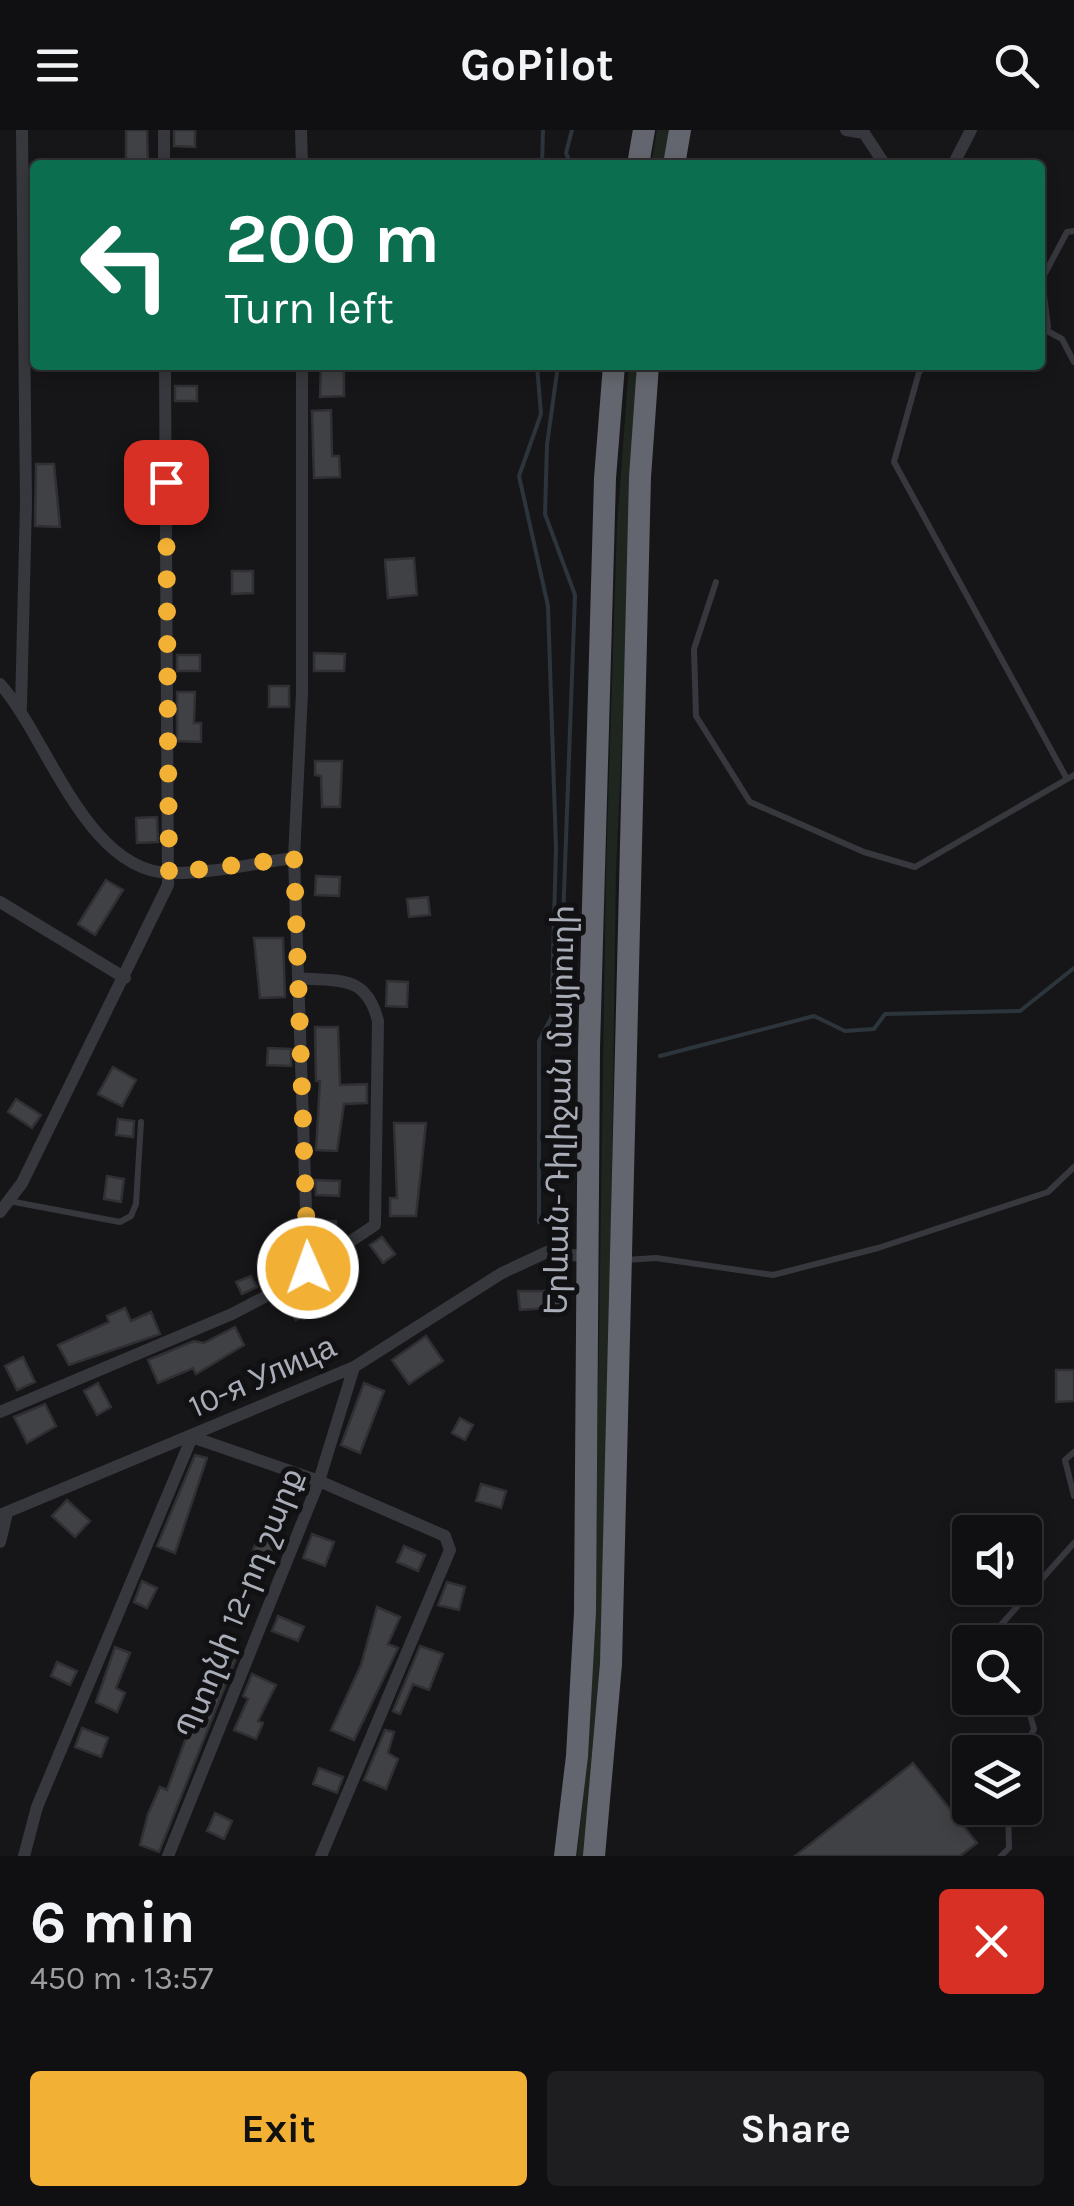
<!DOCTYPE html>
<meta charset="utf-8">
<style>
:root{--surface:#101012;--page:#1e1e20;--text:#f1f3f6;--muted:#9c9d9f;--line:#303032;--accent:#f2b134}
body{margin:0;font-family:Karla,"Noto Sans Armenian",sans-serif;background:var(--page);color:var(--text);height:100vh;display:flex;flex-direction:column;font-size:38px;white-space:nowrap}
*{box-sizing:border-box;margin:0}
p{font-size:32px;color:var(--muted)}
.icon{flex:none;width:55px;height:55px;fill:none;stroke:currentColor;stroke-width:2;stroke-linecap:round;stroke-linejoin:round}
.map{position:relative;height:1726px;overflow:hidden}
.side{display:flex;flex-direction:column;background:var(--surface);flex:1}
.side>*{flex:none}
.banner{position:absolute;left:30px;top:30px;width:1015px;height:210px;border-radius:10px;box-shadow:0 5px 15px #0003,0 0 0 2px var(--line);background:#0b6e4f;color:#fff;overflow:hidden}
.tools{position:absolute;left:952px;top:1385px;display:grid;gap:20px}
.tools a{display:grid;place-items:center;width:90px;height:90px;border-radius:10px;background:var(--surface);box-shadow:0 5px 15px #0003,0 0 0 2px var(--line);font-size:50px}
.pin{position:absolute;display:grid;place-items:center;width:85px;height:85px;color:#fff;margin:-42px;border-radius:20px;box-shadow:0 5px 15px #0006}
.me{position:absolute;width:110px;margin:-55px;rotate:358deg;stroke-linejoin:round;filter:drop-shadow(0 0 8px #0008)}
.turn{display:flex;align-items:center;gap:35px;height:210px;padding:0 30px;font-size:45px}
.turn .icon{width:130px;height:130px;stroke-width:2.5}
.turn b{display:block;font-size:70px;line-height:85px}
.round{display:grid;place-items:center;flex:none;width:105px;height:105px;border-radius:10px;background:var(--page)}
.headline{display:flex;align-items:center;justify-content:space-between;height:170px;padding:0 30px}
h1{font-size:60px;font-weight:700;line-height:75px}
.cta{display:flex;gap:20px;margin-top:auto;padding:20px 30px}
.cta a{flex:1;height:115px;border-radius:10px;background:var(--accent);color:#111;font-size:40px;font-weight:700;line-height:115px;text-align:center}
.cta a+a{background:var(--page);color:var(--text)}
header{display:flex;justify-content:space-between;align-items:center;height:130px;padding:0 30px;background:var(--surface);font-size:45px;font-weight:700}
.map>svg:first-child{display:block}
.green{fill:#1e261f}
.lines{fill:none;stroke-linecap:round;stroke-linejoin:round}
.stream{stroke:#2c353c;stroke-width:4}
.building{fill:#404145;stroke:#303034;stroke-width:2.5}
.lane{stroke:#37383d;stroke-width:6}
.street{stroke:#37383d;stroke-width:12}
.highway{stroke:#63666e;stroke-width:22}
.route{stroke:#f2b134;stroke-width:18;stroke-dasharray:0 32.4}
.labels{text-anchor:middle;stroke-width:10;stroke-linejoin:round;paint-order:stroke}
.street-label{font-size:32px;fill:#a8adb8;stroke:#111113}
</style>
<header><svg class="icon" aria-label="menu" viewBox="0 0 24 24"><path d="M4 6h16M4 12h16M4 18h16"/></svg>GoPilot<svg class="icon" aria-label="search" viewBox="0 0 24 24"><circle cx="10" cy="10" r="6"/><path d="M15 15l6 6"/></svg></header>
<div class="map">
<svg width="1074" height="1726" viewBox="0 0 1074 1726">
<rect width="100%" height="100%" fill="#161618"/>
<path class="green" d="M657,0H669L664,35H651Z
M629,235H639L616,741L606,1475L588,1726H577L586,1639L595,1476L606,740L617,396Z"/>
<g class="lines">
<path class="stream" d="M542,35L543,0
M571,35L566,23L572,0
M537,235L541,284L519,346L548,476L556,718L552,862
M660,926L814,886L845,901L874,899L885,884L1020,881L1074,838
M539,1092V911L560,871L575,465L545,384L547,315L558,235"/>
</g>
<path class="building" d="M126,0H147L148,35H126Z
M174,0H195V17L174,16Z
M321,235H344V266L320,267Z
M175,256H197V271H175Z
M331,280L332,326H339L340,347L314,348L312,281Z
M36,334H54L60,397L35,396Z
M176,343L197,344L196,359H176Z
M414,428L417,465L388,468L385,430Z
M232,441H253V463L232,464Z
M314,523L345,524L344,541H314Z
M177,525H200V541H177Z
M269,556H289V577H269Z
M177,562H195L194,593H201V612L177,611Z
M315,631H342L340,677H322L321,646L315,645Z
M157,687L158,712L137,713L136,688Z
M316,746L340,747L339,766L315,765Z
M106,750L123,760L95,805L78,794Z
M428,767L430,785L409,787L407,769Z
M254,808H283L285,867L260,868Z
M387,851L408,852L407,877L386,876Z
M315,897H338L340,955L367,954V973L344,974L337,1021L316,1020L320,951H316Z
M268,918L291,919V936L267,935Z
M113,937L136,950L122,976L98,964Z
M16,969L41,985L32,998L8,982Z
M118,989L134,991L133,1007L116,1005Z
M394,993H426L416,1086H390V1068H397Z
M107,1046L124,1049L121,1072L104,1069Z
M315,1050L340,1051L339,1066L316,1065Z
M316,1091H336V1107L317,1106Z
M382,1107L395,1124L383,1133L370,1115Z
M251,1146L257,1157L242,1164L236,1152Z
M302,1161L314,1179L296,1190L284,1172Z
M518,1161H561V1177L520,1180Z
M125,1178L131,1191L151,1182L160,1204L69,1235L58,1215L109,1192L107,1186Z
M235,1197L244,1215L196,1244L193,1238L158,1253L148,1230L194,1211L204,1213Z
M426,1206L443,1231L409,1254L392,1230Z
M23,1227L35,1252L17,1260L5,1236Z
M1056,1240H1074V1271L1056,1272Z
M98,1253L111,1277L97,1285L84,1261Z
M364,1253L384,1261L360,1323L341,1315Z
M45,1274L56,1296L27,1313L14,1287Z
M460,1288L473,1295L465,1310L452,1303Z
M195,1325L207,1328L175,1423L157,1416Z
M481,1354L506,1361L501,1378L476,1371Z
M67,1370L90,1391L75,1407L52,1386Z
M268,1382L288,1390L269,1435L250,1428Z
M312,1404L334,1412L325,1436L303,1428Z
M404,1416L425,1425L418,1441L397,1432Z
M142,1451L157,1458L147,1478L134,1472Z
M447,1452L465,1457L459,1480L438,1475Z
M377,1477L400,1487L388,1514L398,1518L354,1610L331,1600L361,1535Z
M278,1486L304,1497L298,1511L272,1501Z
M420,1516L443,1524L429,1560L413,1554L400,1584L393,1581Z
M115,1517L130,1523L116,1558L125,1563L117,1582L96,1572Z
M214,1518L237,1526L159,1722L140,1715L148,1684L160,1657L167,1660L186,1608L180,1606Z
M57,1532L77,1541L70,1555L51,1546Z
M252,1544L276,1555L258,1591L263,1593L256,1609L234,1600L248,1569L243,1566Z
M82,1598L108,1608L101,1627L75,1617Z
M385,1600L394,1602L388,1623L398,1629L386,1659L364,1650Z
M913,1633L977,1713L960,1726H795Z
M319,1638L343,1647L337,1663L313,1654Z
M215,1683L232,1691L224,1709L207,1701Z"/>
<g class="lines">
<path class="lane" d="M1040,197L1062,209L1074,232
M1048,197L1042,149L1067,102L1074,101
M927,235L919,242L894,332L1067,649
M716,452L694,519L696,586L750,672L864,722L915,737L1074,645
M9,1071L120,1092L131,1086L136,1074L141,992
M625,1130L656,1128L773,1145L878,1118L1048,1062L1074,1037
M1074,1322L1065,1330L1074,1366
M1002,1512L999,1497L1074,1413
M1023,1622L1034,1599L1025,1566
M1001,1726L1009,1718L1008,1678"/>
<path class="street" d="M164,0V35
M301,0L302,35
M846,0L864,3L885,35
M953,35L971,0
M302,235V563L294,728L308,1138
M0,554C47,606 86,742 170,743C210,744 254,733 294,728
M21,577L26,373L22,0
M0,772L125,848
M0,1082L22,1053L168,755L165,235
M0,1282L232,1184L276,1161L375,1095L378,891C366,844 340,852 298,848
M0,1385L354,1237L502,1143L547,1122L590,1127
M0,1412L7,1383
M24,1726L37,1677L192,1307L319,1351L445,1406L450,1420L321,1726
M168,1726L319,1351L354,1237"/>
<path class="highway" d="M638,35L644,0
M674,35L680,0
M565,1726L577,1626L585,1482L589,918L605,348L614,235
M594,1726L611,1534L640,347L648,235"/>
</g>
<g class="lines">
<path class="route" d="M166,352L169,743L294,728L308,1138"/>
</g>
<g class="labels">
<g class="street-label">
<text transform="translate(559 980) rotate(-89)" y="11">Երևան-Դիլիջան մայրուղի</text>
<text transform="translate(262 1246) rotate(-24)" y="11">10-я Улица</text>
<text transform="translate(239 1473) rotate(-68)" y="11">Պտղնի 12-րդ շարք</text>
</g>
</g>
</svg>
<div class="tools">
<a><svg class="icon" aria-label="sound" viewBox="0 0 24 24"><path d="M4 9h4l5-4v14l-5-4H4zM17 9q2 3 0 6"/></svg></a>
<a><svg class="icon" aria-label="search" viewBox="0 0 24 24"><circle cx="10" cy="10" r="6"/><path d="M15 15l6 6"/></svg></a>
<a><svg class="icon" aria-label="layers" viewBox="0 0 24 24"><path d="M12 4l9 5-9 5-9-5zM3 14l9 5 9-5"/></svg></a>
</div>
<div class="pin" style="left:166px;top:352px;background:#d93025"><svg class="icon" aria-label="arrive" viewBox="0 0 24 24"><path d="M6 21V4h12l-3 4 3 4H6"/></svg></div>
<svg class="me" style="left:308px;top:1138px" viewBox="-20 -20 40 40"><circle r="17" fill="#f2b134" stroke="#fff" stroke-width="3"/><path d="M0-11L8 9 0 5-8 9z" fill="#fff"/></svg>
<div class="banner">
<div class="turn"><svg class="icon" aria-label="left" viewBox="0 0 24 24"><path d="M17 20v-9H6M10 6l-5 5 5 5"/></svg><div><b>200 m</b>Turn left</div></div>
</div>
</div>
<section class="side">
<div class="headline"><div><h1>6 min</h1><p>450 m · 13:57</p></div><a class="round" style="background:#d93025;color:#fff"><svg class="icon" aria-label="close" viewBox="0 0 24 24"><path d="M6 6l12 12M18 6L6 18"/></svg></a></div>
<div class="cta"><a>Exit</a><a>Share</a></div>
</section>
